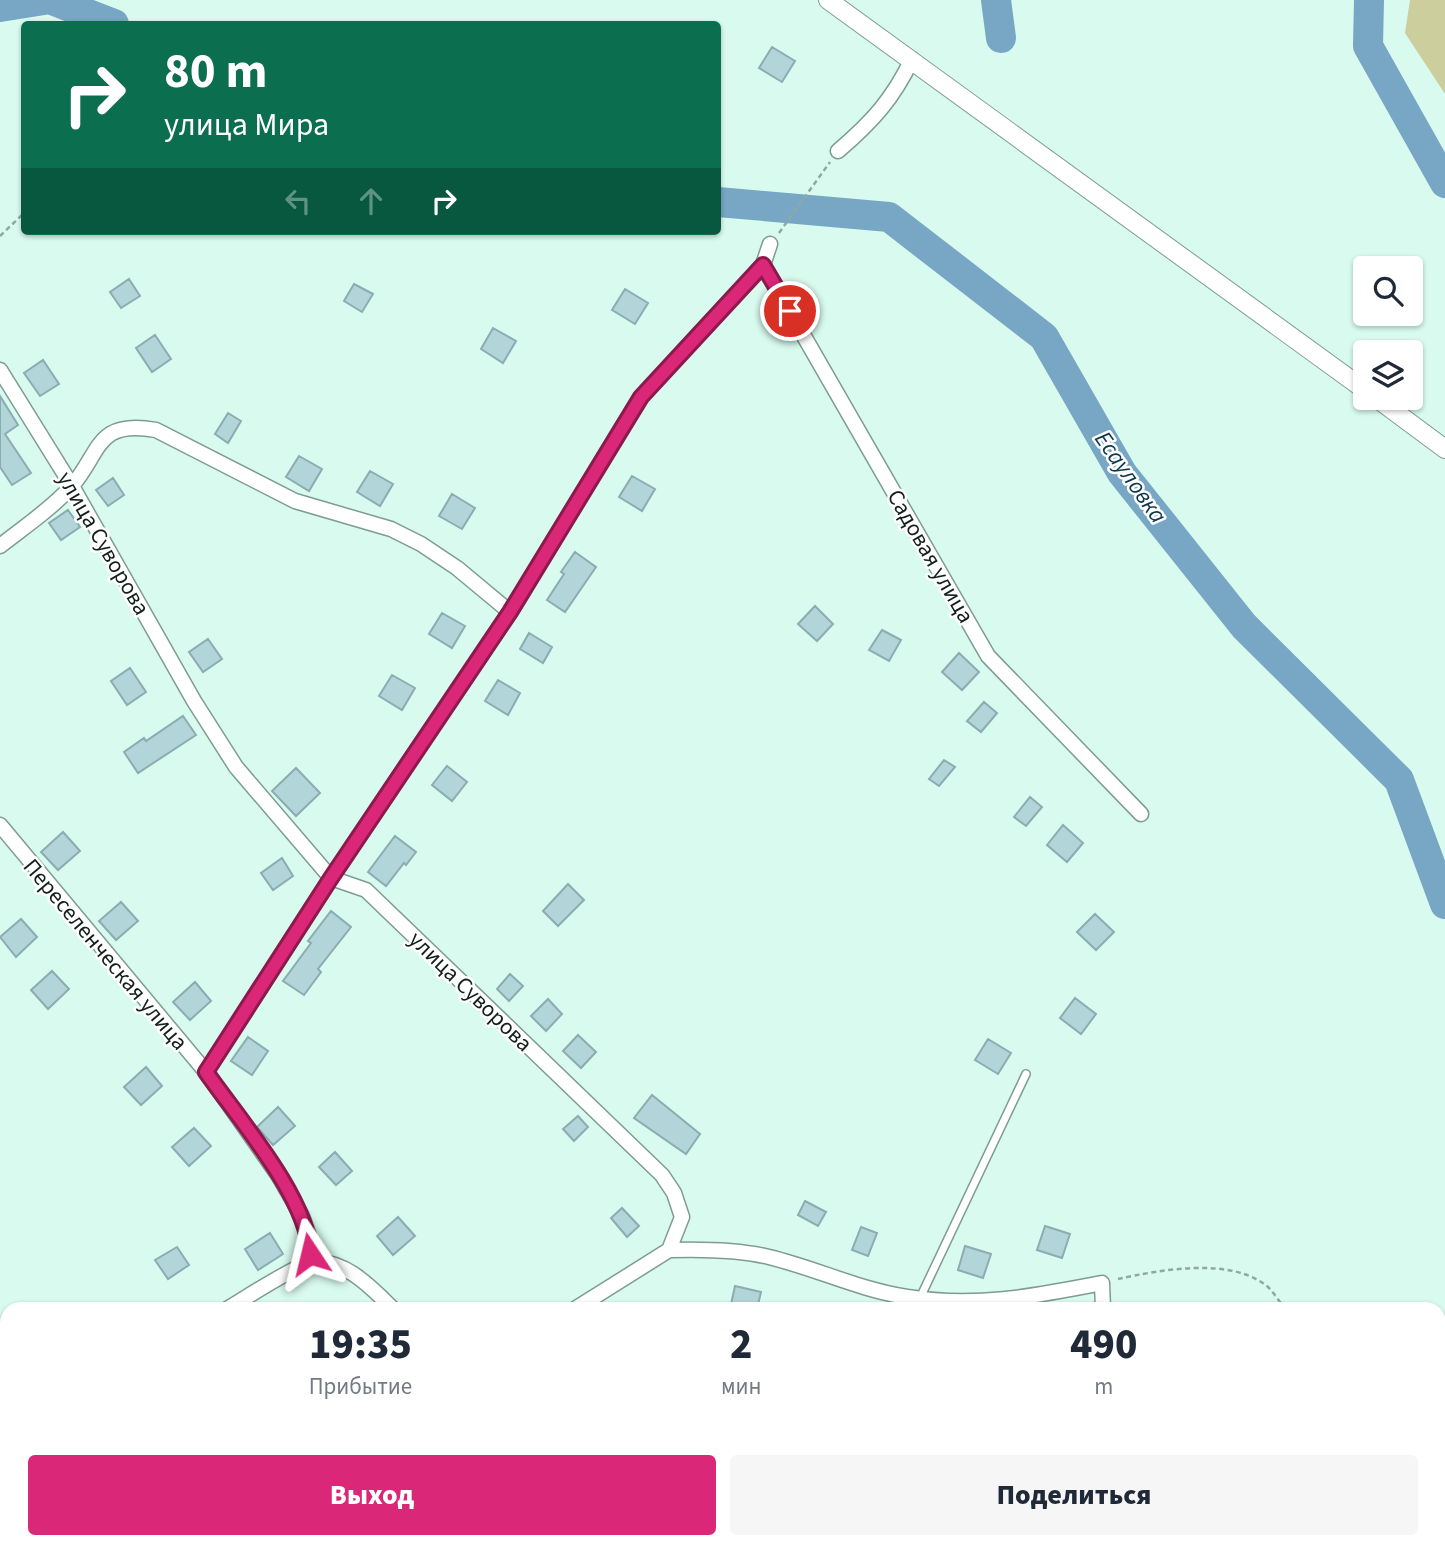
<!DOCTYPE html>
<html lang="ru">
<meta charset="utf-8">
<style>
:root{--surface:#fff;--page:#f6f6f7;--text:#1f2937;--muted:#747a83;--accent:#db2777}
body{margin:0;font-family:"Source Sans 3",sans-serif;background:var(--page);color:var(--text);height:100vh;display:flex;flex-direction:column;font-size:26px;white-space:nowrap}
*{box-sizing:border-box;margin:0}
p{font-size:23px;color:var(--muted)}
.icon{flex:none;width:38px;height:38px;fill:none;stroke:currentColor;stroke-width:2;stroke-linecap:round;stroke-linejoin:round}
.map{position:relative;flex:1;overflow:hidden}
.sheet{position:absolute;left:0px;top:1302px;width:1446px;height:247px;display:flex;flex-direction:column;background:var(--surface);border-radius:21px 21px 0 0;box-shadow:0 2px 5px #0004}
.sheet>*{flex:none}
.top-card{position:absolute;left:21px;top:21px;width:700px;height:214px;border-radius:7px;box-shadow:0 2px 5px #0004;background:#0b6e4f;color:#fff;overflow:hidden}
.controls{position:absolute;left:1353px;top:256px;display:grid;gap:14px}
.controls a{display:grid;place-items:center;width:70px;height:70px;border-radius:7px;background:var(--surface);box-shadow:0 2px 5px #0004;font-size:35px}
.pin{position:absolute;display:grid;place-items:center;width:60px;height:60px;color:#fff;margin:-30px;border:4px solid #fff;border-radius:50%;box-shadow:0 2px 7px #0007}
.me{position:absolute;width:77px;margin:-38px;rotate:350deg;stroke-linejoin:round;filter:drop-shadow(0 0 5px #0008)}
.turn{display:flex;align-items:center;gap:24px;height:147px;padding:0 28px;font-size:32px}
.turn .icon{width:91px;height:91px;stroke-width:2.5}
.turn b{display:block;font-size:49px;line-height:60px}
.lanes{display:flex;align-items:center;height:66px;padding:0 28px;background:#0003;justify-content:center;gap:35px;direction:ltr}
.lanes .off{opacity:.35}
.eta{display:flex;justify-content:space-evenly;align-items:center;height:119px;text-align:center}
.eta b{font-size:42px;font-weight:800;line-height:49px}
.button{display:flex;gap:14px;margin-top:auto;padding:14px 28px}
.button a{flex:1;height:80px;border-radius:7px;background:var(--accent);color:#fff;font-size:28px;font-weight:800;line-height:80px;text-align:center}
.button a+a{background:var(--page);color:var(--text)}
.map>svg:first-child{display:block}
.green{fill:#cdce9d}
.lines{fill:none;stroke-linecap:round;stroke-linejoin:round}
.river{stroke:#77a7c4;stroke-width:30}
.building{fill:#b2d5d9;stroke:#8bacb0;stroke-width:2}
.service-casing{stroke:#7e9c92;stroke-width:10}
.minor-casing{stroke:#7e9c92;stroke-width:17}
.tertiary-casing{stroke:#7e9c92;stroke-width:20}
.path{stroke:#90a9a0;stroke-width:2.5;stroke-dasharray:5 3.5;stroke-linecap:butt}
.service{stroke:#fff;stroke-width:7}
.minor{stroke:#fff;stroke-width:14}
.tertiary{stroke:#fff;stroke-width:18}
.route-casing{stroke:#8e194d;stroke-width:18}
.route{stroke:#db2777;stroke-width:12}
.labels{text-anchor:middle;stroke-width:5;stroke-linejoin:round;paint-order:stroke}
.street-label{font-size:23px;fill:#131f1b;stroke:#fefefe}
.water-label{font-size:24px;font-style:italic;fill:#0e374c;stroke:#fefefe}
</style>
<div class="map">
<svg width="1445" height="1548" viewBox="0 0 1445 1548">
<rect width="100%" height="100%" fill="#d9faee"/>
<path class="green" d="M1410,0H1445V94L1405,33Z
M1445,1394V1537L1438,1548H1223L1226,1542H1438V1396Z"/>
<g class="lines">
<path class="river" d="M52,0L114,24
M996,0L1001,38
M1369,0L1368,46L1445,183
M0,7L44,0
M718,202L889,217L1044,337L1122,473L1244,626L1399,780L1445,904
M1438,1341H1445
M1180,1548L1186,1542"/>
</g>
<path class="building" d="M772,47L795,61L782,82L759,68Z
M129,279L140,296L121,308L110,292Z
M354,284L373,294L362,312L344,301Z
M625,289L648,303L635,324L612,310Z
M493,328L516,341L503,363L481,349Z
M155,335L171,359L152,372L136,348Z
M43,360L59,384L40,396L24,373Z
M0,396L18,425L5,434L31,473L12,485L0,467Z
M228,413L241,421L228,443L215,434Z
M299,456L322,469L309,491L286,477Z
M370,471L393,484L380,506L357,492Z
M632,476L655,489L642,511L619,497Z
M113,478L124,495L108,506L96,490Z
M452,494L475,508L462,529L439,516Z
M68,510L80,527L61,540L49,523Z
M575,552L596,567L565,612L547,600L564,574L561,572Z
M815,606L833,624L817,641L798,624Z
M442,613L465,626L452,648L429,634Z
M882,630L901,640L889,661L869,650Z
M529,633L552,647L543,663L520,649Z
M208,639L222,659L203,672L189,652Z
M959,653L979,672L962,690L942,672Z
M130,668L146,692L127,705L111,681Z
M392,675L415,688L402,710L379,696Z
M498,680L520,693L508,715L485,701Z
M984,702L997,713L981,732L967,721Z
M183,716L196,735L138,773L124,752L144,738L146,741Z
M944,760L955,767L939,786L929,779Z
M447,766L467,782L452,801L432,785Z
M296,768L320,793L296,816L272,791Z
M1030,797L1042,807L1026,826L1014,817Z
M1063,825L1083,843L1067,862L1047,845Z
M63,832L80,851L58,870L41,852Z
M395,836L416,852L406,865L404,863L386,886L368,872Z
M282,858L293,876L273,890L261,873Z
M568,884L584,900L558,926L543,911Z
M121,902L138,921L116,940L99,921Z
M331,911L351,927L318,969L321,972L304,995L283,981L311,943L308,941Z
M1095,914L1114,932L1096,950L1077,932Z
M21,919L37,937L16,957L0,937Z
M52,971L69,989L48,1009L31,990Z
M510,974L523,986L509,1001L497,989Z
M195,982L211,1001L190,1020L173,1002Z
M1075,998L1096,1014L1081,1034L1060,1018Z
M548,999L562,1014L546,1031L531,1016Z
M578,1035L596,1052L581,1068L563,1051Z
M248,1037L268,1051L252,1075L231,1061Z
M988,1039L1011,1053L998,1074L975,1060Z
M146,1067L162,1086L141,1105L124,1087Z
M652,1095L700,1134L686,1154L634,1118Z
M278,1107L295,1126L273,1145L257,1127Z
M578,1116L588,1127L574,1141L563,1129Z
M194,1128L211,1146L189,1166L172,1147Z
M335,1152L352,1171L336,1185L319,1167Z
M805,1201L826,1212L818,1226L798,1215Z
M622,1208L639,1226L627,1237L611,1218Z
M398,1217L415,1236L393,1255L377,1236Z
M1045,1226L1070,1234L1062,1258L1037,1250Z
M861,1227L877,1233L868,1256L852,1250Z
M270,1233L283,1254L258,1270L245,1249Z
M965,1246L991,1254L983,1278L958,1270Z
M177,1247L189,1265L168,1279L155,1260Z
M735,1286L761,1292L757,1309H730Z"/>
<g class="lines">
<g class="service-casing">
<path id="service" d="M920,1298L1026,1074"/>
</g>
<g class="minor-casing">
<path id="minor" d="M838,151C872,122 893,99 912,59
M763,265L988,656L1141,814
M0,370L72,486L194,701L236,767L331,878L366,890L662,1175L674,1193L682,1217L669,1250
M0,546C23,528 51,509 71,487C101,453 95,419 156,430L295,501L391,529L421,544L457,568L510,612
M0,825L206,1072L278,1175L302,1216L309,1236L308,1263
M206,1072L331,878L510,612L641,397L763,265L770,244
M669,1250C701,1249 737,1249 769,1257C815,1268 860,1290 907,1297C976,1308 1035,1296 1102,1283L1103,1309
M227,1309C244,1299 293,1267 309,1263C342,1256 372,1288 393,1309
M575,1309L669,1250
M0,1355L7,1365
M0,1461L7,1455
M384,1548L387,1542
M987,1548L990,1542"/>
</g>
<g class="tertiary-casing">
<path id="tertiary" d="M828,0L1365,390
M1375,397L1445,449"/>
</g>
<path class="path" d="M779,233L830,162
M0,236L24,213
M1118,1279C1160,1270 1231,1256 1268,1287C1274,1293 1280,1302 1285,1309"/>
<use href="#service" class="service"/>
<use href="#minor" class="minor"/>
<use href="#tertiary" class="tertiary"/>
</g>
<g class="lines">
<g class="route-casing">
<path id="route" d="M310,1254C308,1198 238,1118 206,1072L331,878L510,612L641,397L763,265L790,311"/>
</g>
<use href="#route" class="route"/>
</g>
<g class="labels">
<g class="street-label">
<text transform="translate(104 543) rotate(60)" y="8">улица Суворова</text>
<text transform="translate(931 556) rotate(60)" y="8">Садовая улица</text>
<text transform="translate(106 954) rotate(50)" y="8">Переселенческая улица</text>
<text transform="translate(471 991) rotate(44)" y="8">улица Суворова</text>
</g>
<g class="water-label">
<text transform="translate(1131 477) rotate(55)" y="8">Есауловка</text>
</g>
</g>
</svg>
<div class="controls">
<a><svg class="icon" aria-label="search" viewBox="0 0 24 24"><circle cx="10" cy="10" r="6"/><path d="M15 15l6 6"/></svg></a>
<a><svg class="icon" aria-label="layers" viewBox="0 0 24 24"><path d="M12 4l9 5-9 5-9-5zM3 14l9 5 9-5"/></svg></a>
</div>
<div class="pin" style="left:790px;top:311px;background:#d93025"><svg class="icon" aria-label="arrive" viewBox="0 0 24 24"><path d="M6 21V4h12l-3 4 3 4H6"/></svg></div>
<svg class="me" style="left:310px;top:1254px" viewBox="-20 -20 40 40"><path d="M0-17L14 15 0 8-14 15z" fill="#db2777" stroke="#fff" stroke-width="4"/></svg>
<div class="top-card">
<div class="turn"><svg class="icon" aria-label="right" viewBox="0 0 24 24"><path d="M7 20v-9h11M14 6l5 5-5 5"/></svg><div><b>80 m</b>улица Мира</div></div>
<div class="lanes"><svg class="icon off" aria-label="left" viewBox="0 0 24 24"><path d="M17 20v-9H6M10 6l-5 5 5 5"/></svg><svg class="icon off" aria-label="ahead" viewBox="0 0 24 24"><path d="M12 20V5M6 11l6-6 6 6"/></svg><svg class="icon" aria-label="right" viewBox="0 0 24 24"><path d="M7 20v-9h11M14 6l5 5-5 5"/></svg></div>
</div>
<section class="sheet">
<div class="eta">
<div><b>19:35</b><p>Прибытие</p></div>
<div><b>2</b><p>мин</p></div>
<div><b>490</b><p>m</p></div>
</div>
<div class="button"><a>Выход</a><a>Поделиться</a></div>
</section>
</div>
